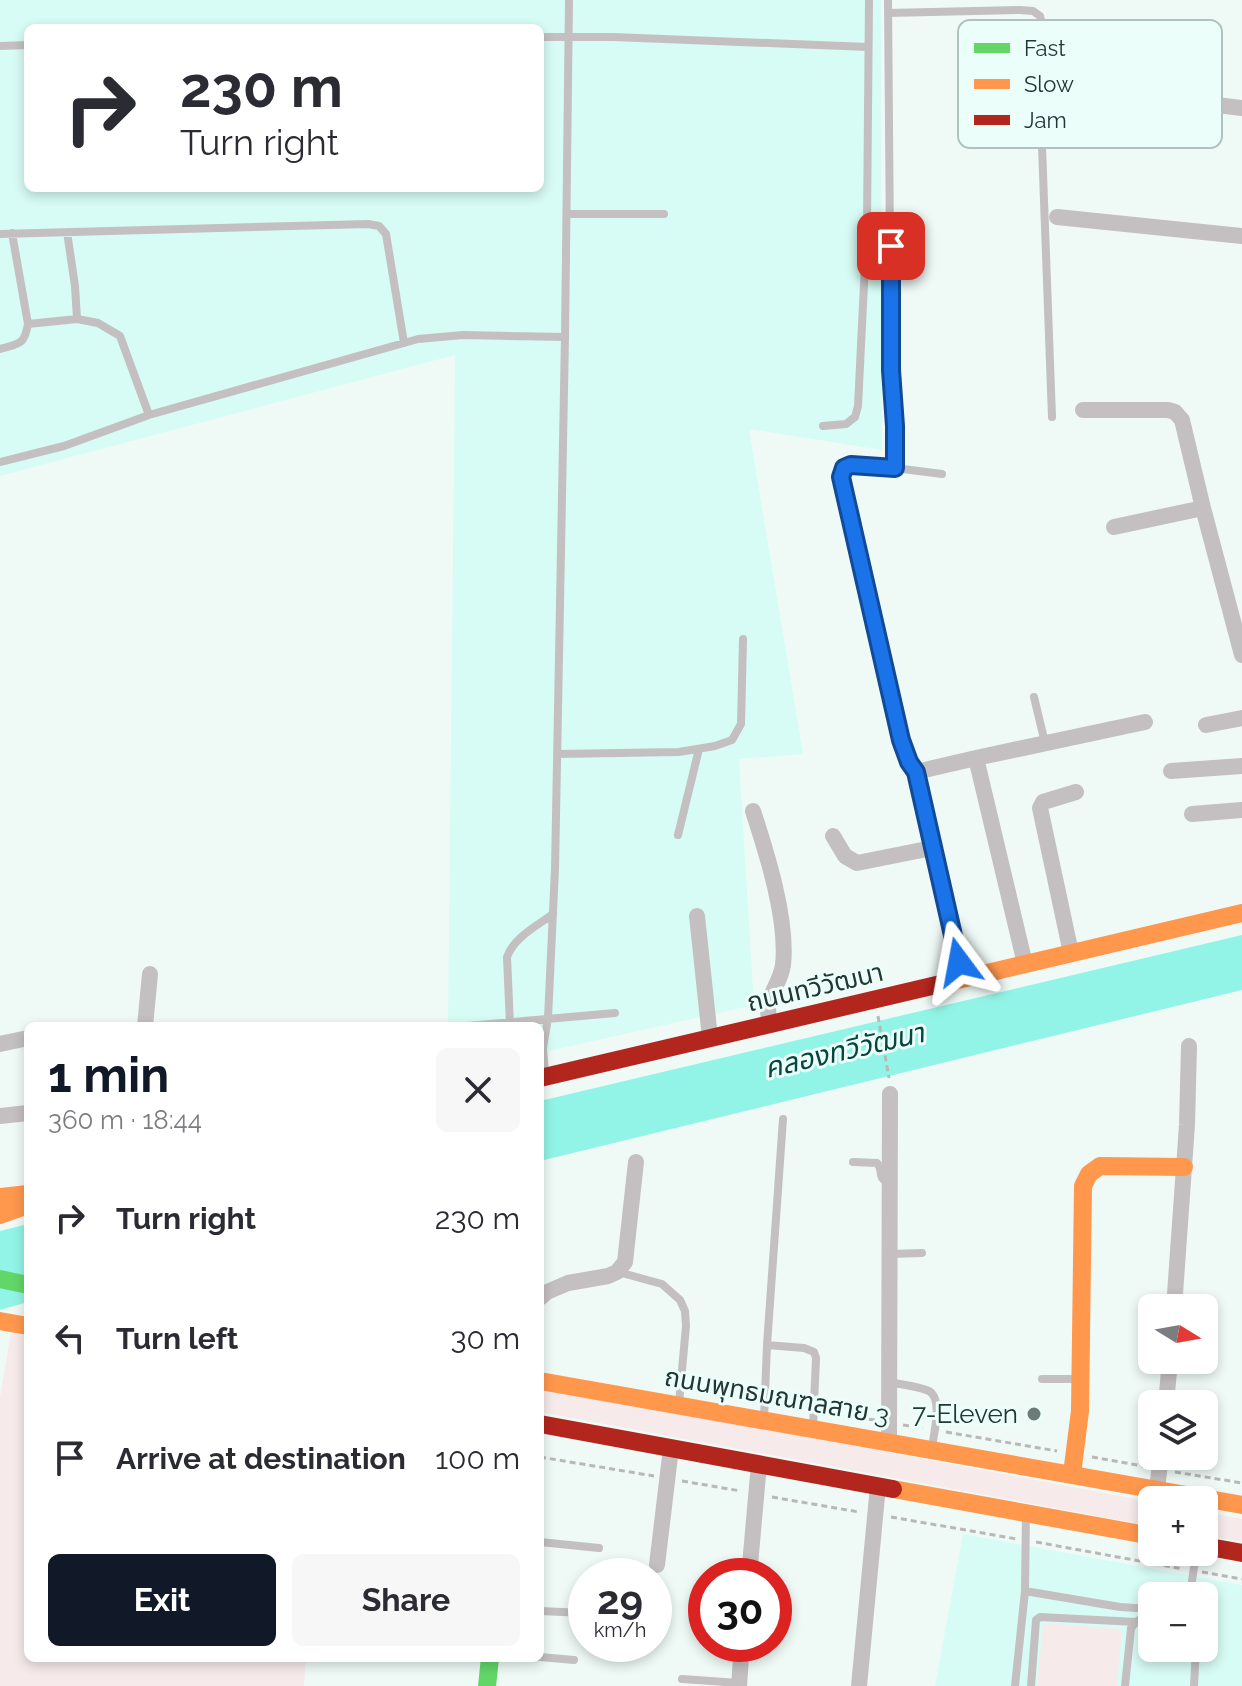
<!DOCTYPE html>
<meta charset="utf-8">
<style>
:root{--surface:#fff;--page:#f7f7f7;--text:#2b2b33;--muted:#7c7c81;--accent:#111827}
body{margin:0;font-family:Raleway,"Noto Sans Thai",sans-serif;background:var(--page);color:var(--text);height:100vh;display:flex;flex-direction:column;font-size:30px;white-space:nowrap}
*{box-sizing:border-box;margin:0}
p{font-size:26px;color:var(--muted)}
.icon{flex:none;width:44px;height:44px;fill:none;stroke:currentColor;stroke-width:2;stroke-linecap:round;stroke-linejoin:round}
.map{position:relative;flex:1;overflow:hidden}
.details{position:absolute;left:24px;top:1022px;width:520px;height:640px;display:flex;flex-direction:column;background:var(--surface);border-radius:12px;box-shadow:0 4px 12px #0003}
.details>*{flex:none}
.guide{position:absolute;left:24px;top:24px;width:520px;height:168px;border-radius:12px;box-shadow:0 4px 12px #0003;background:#fff;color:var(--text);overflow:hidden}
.needle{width:52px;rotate:101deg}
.fabs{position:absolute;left:1138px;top:1294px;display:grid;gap:16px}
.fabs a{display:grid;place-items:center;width:80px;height:80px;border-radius:12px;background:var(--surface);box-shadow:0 4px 12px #0003;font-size:40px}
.speed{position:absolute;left:568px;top:1558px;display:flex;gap:16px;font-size:40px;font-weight:700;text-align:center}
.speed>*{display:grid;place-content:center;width:104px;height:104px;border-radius:50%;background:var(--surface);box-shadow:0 4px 12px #0003;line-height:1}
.speed small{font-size:20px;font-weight:400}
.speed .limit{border:12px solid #d22;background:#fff;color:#111}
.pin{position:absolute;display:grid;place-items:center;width:68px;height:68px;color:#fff;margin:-34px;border-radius:16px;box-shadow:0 4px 12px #0006}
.me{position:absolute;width:88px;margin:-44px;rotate:347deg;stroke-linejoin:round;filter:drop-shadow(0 0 6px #0008)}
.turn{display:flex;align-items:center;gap:28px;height:168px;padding:0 24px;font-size:36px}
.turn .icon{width:104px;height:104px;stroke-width:2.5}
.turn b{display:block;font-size:56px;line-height:68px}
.round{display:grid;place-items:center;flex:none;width:84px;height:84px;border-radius:12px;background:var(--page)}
.summary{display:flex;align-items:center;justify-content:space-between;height:136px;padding:0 24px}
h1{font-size:48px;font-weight:700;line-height:60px;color:var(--accent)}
.button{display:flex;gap:16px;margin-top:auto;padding:16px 24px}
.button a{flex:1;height:92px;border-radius:12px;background:var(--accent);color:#fff;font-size:32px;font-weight:700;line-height:92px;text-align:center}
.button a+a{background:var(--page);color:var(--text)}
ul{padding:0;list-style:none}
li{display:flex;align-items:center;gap:24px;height:120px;padding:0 24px}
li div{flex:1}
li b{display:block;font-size:30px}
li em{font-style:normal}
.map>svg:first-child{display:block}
.built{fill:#d7fcf5;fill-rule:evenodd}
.green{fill:#f7eaea}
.water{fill:#92f4e6}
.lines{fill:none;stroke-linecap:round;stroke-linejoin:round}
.path{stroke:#b8b8b7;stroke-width:3;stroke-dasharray:6 4;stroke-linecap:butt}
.lane{stroke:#c4bfc0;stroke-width:8}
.street{stroke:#c4bfc0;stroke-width:16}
.fast{stroke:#63d668;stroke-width:18}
.slow{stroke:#ff974d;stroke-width:18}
.jam{stroke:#b3261e;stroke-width:18}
.route-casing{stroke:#114b97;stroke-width:20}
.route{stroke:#1a73e8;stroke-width:14}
.poi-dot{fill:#6a7b78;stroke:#ebfefa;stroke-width:3}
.labels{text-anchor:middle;stroke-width:6;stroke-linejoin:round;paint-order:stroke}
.street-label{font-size:26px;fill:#233633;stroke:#ebfefa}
.poi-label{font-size:26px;fill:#233633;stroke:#ebfefa;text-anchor:end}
.water-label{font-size:28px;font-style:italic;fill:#06463f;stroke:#ebfefa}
.key{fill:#ebfefa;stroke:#afc2be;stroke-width:2}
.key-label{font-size:22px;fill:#233633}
</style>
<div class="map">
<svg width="1242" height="1686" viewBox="0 0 1242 1686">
<rect width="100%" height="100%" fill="#effaf7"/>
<path class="built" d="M0,0H881L882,450L749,429L803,754L739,759L754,1005L540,1053V1026H448L455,355L0,476ZM28,28H540V188H28Z
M963,1534L1242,1585V1686H935ZM1152,1596H1204V1648H1152Z"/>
<path class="green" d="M14,1316L28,1319V1658H306L304,1686H0V1397Z
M540,1389L654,1408L1152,1502V1526L540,1412Z
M1204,1512L1242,1519V1542L1204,1535Z
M1043,1623L1122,1629L1117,1686H1037Z"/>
<path class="water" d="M1242,935V990L540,1161V1101Z
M28,1224V1302L0,1310V1231Z"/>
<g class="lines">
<path class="path" d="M878,1016L889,1078
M859,1418L875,1420
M903,1425L923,1428
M946,1432L1057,1451
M540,1457L654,1476
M1092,1457L1143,1466
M1175,1472L1242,1483
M682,1481L741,1491
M772,1497L859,1512
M891,1517L1017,1539
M1036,1542L1183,1569
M1202,1572L1242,1579"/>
<path class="lane" d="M888,0L891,370L895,426V468L851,465L844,468L841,477L901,740L909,762L916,771
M888,13L1020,10L1033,11L1040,16L1043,29L1042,146L1052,417
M540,37H613L868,47
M0,46L28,45
M567,214H664
M12,233L28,324L77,319L75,286L67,232
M0,234L368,224L379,226L386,234L404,343
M77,319L98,323L120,336L149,415
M0,349C19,343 24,346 28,324
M823,426L846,424L855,417L858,406L867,224L869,0
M0,462L64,446L149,415L418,339L463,335L565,337
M895,468L942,474
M1034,697L1045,743
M557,754L679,752L715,746L732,740L741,724L743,639
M678,835L699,749
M510,1025L507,957C514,937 537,926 553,914
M467,1026L615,1013
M545,1074L543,1048L548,1018L555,869L565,337L569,0
M853,1162L877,1163C885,1172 875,1178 890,1183
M891,1254L922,1253
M618,1272L662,1284L680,1300L685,1311L686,1326L679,1403
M767,1345L804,1348L814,1352L816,1358L813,1427
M1042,1379H1077
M890,1382C902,1385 918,1386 929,1391C943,1399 934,1433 932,1447
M764,1418L767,1345L783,1119
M1026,1513L1025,1591L1120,1607L1152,1609
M540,1542L599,1548
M1190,1596L1196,1552
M540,1611L586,1613
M540,1657L574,1660
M682,1679L739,1683
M1015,1686L1025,1591
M1031,1686L1036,1620L1040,1617L1136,1622
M1125,1686L1131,1628L1136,1622L1152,1612
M1194,1686L1196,1648"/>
<path class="street" d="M1084,93L1160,98L1242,108
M1057,217L1242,236
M1083,410H1168L1175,412L1182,420L1203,508L1114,527
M1203,508L1242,655
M1206,725L1242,718
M1171,771L1242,766
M753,811C767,854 788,920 783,965C781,980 771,991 768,1006C768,1012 769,1019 769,1025
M1192,814L1242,810
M833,836L845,856L857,863L932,848
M697,916L710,1038
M1071,953L1040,808L1043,802L1076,792
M1025,964L976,758L1145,722
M964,979L932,848L916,772L976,758
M145,1026L150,974
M0,1044L28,1038
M0,1116L28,1113
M540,1298L547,1292L568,1283L608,1276L617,1272L625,1262L636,1162
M1174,1308L1187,1125L1189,1046
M1166,1404L1170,1360
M889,1442L890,1094
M1157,1489L1161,1456
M657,1565L671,1448
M749,1576L759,1464
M739,1686L742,1644
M859,1686L878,1486"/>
<path class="fast" d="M0,1279L28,1285
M487,1686L490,1658"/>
<path class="slow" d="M949,982L1242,913
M0,1197L28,1194
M0,1215L28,1205
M0,1321L28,1326
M540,1381L1242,1505
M1072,1474L1080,1411L1083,1186L1089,1174L1100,1166L1184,1167
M893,1489L1152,1536"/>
<path class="jam" d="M540,1078L949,982
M540,1424L893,1489
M1204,1546L1242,1553"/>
</g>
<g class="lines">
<g class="route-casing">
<path id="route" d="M891,246V370L895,426V468L851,465L844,468L841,477L901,740L909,762L916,772L959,962"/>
</g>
<use href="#route" class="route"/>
</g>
<circle class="poi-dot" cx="1034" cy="1414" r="8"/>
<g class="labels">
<g class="street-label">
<text transform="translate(815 987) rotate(-13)" y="9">ถนนทวีวัฒนา</text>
<text transform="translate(777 1396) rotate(10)" y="9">ถนนพุทธมณฑลสาย 3</text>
</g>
<g class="poi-label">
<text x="1018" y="1423">7-Eleven</text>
</g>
<g class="water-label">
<text transform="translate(844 1050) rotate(-13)" y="10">คลองทวีวัฒนา</text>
</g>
</g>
<rect x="958" y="20" width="264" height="128" rx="12" class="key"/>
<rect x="974" y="43" width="36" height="10" fill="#63d668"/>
<rect x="974" y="79" width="36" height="10" fill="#ff974d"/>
<rect x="974" y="115" width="36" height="10" fill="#b3261e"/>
<g class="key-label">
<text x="1024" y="56">Fast</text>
<text x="1024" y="92">Slow</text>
<text x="1024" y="128">Jam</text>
</g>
</svg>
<div class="fabs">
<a><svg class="needle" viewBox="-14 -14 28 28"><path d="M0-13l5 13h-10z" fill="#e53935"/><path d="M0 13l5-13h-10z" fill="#7c7c81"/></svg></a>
<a><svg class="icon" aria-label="layers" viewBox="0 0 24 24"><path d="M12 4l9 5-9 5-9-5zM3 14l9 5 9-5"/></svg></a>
<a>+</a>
<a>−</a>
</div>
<div class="speed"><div>29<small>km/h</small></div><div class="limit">30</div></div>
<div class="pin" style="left:891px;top:246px;background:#d93025"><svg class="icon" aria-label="arrive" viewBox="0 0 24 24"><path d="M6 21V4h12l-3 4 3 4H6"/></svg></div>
<svg class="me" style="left:959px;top:962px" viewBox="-20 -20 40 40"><path d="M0-17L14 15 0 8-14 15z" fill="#1a73e8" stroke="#fff" stroke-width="4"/></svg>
<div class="guide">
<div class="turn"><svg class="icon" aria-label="right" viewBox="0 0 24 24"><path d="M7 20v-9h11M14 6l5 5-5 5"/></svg><div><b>230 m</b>Turn right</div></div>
</div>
<section class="details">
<div class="summary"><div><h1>1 min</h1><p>360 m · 18:44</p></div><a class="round"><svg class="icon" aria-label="close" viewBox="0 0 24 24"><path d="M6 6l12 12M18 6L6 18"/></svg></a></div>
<ul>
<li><svg class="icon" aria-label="right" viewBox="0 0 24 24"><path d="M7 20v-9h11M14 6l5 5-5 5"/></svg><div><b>Turn right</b></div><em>230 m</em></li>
<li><svg class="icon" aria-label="left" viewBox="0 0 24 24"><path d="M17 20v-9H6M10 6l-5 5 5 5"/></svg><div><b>Turn left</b></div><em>30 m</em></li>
<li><svg class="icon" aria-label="arrive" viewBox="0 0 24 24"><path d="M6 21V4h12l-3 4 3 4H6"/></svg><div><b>Arrive at destination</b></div><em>100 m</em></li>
</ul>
<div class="button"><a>Exit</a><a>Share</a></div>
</section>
</div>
